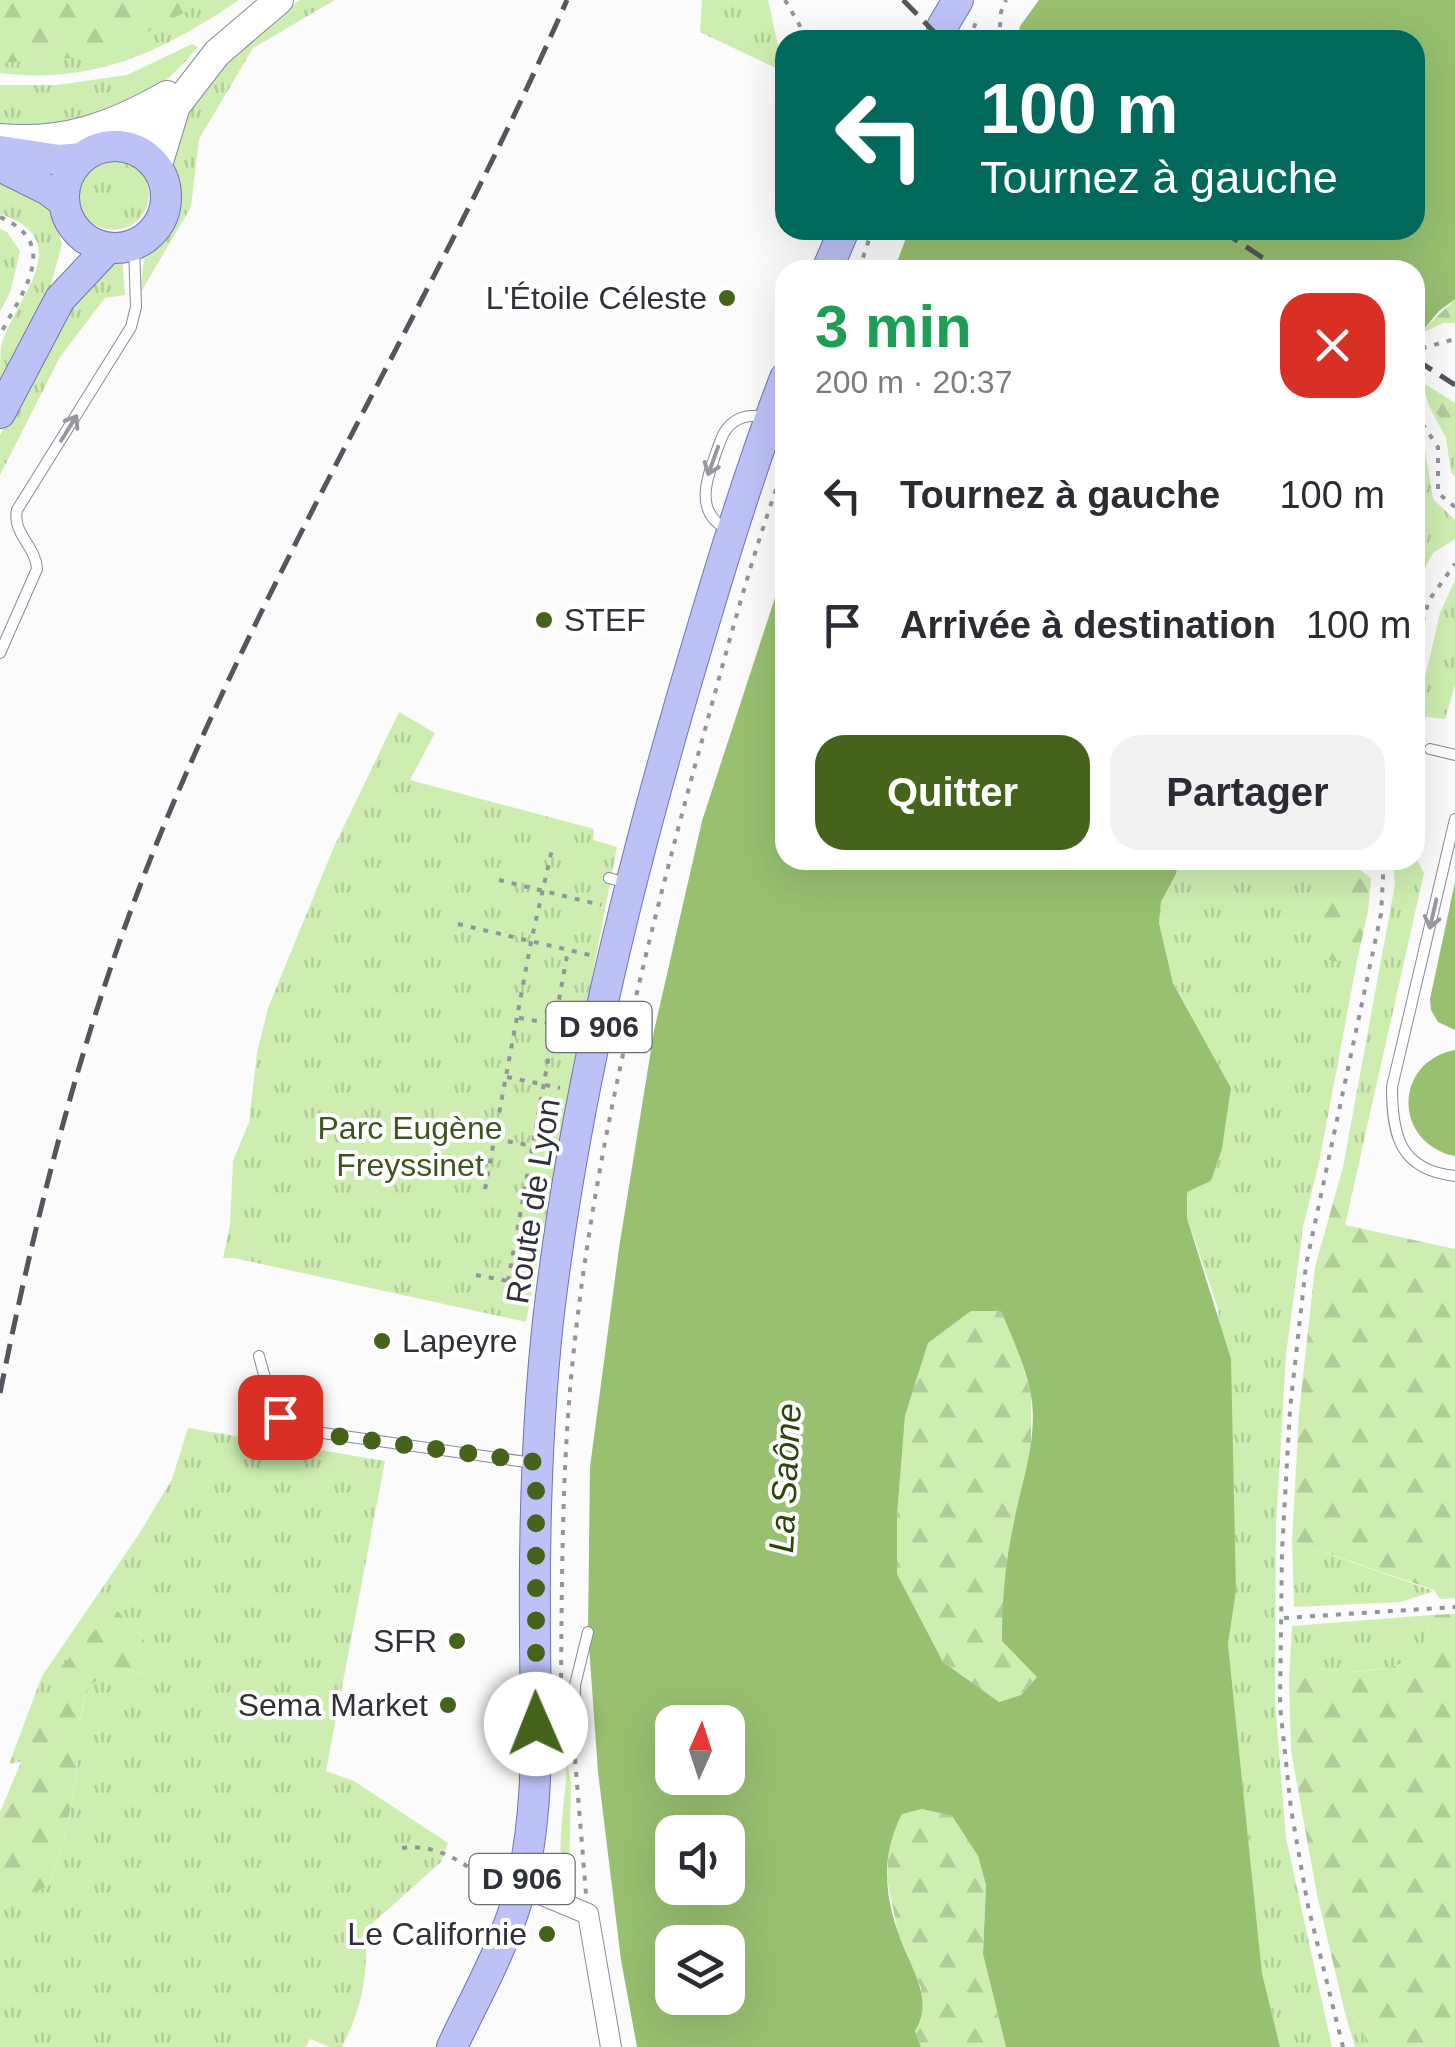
<!DOCTYPE html>
<html lang="fr">
<meta charset="utf-8">
<style>
:root{--surface:#fff;--page:#f2f2f3;--text:#2b2b33;--muted:#7c7c81;--accent:#43641a}
body{margin:0;font-family:Helvetica,sans-serif;background:var(--page);color:var(--text);height:100vh;display:flex;flex-direction:column;font-size:38px;white-space:nowrap}
*{box-sizing:border-box;margin:0}
p{font-size:32px;color:var(--muted)}
.icon{flex:none;width:55px;height:55px;fill:none;stroke:currentColor;stroke-width:2;stroke-linecap:round;stroke-linejoin:round}
.map{position:relative;flex:1;overflow:hidden}
.details{position:absolute;left:775px;top:260px;width:650px;height:610px;display:flex;flex-direction:column;background:var(--surface);border-radius:30px;box-shadow:0 10px 40px #0002}
.details>*{flex:none}
.top-card{position:absolute;left:775px;top:30px;width:650px;height:210px;border-radius:30px;box-shadow:0 10px 40px #0002;background:#00695c;color:#fff;overflow:hidden}
.needle{width:65px;rotate:3deg}
.controls{position:absolute;left:655px;top:1705px;display:grid;gap:20px}
.controls a{display:grid;place-items:center;width:90px;height:90px;border-radius:20px;background:var(--surface);box-shadow:0 10px 40px #0002;font-size:50px}
.pin{position:absolute;display:grid;place-items:center;width:85px;height:85px;color:#fff;margin:-42px;border-radius:20px;box-shadow:0 5px 15px #0006}
.me{position:absolute;width:110px;margin:-55px;rotate:359deg;stroke-linejoin:round;filter:drop-shadow(0 0 8px #0008)}
.turn{display:flex;align-items:center;gap:35px;height:210px;padding:0 40px;font-size:45px}
.turn .icon{width:130px;height:130px;stroke-width:2.5}
.turn b{display:block;font-size:70px;line-height:85px}
.round{display:grid;place-items:center;flex:none;width:105px;height:105px;border-radius:30px;background:var(--page)}
.summary{display:flex;align-items:center;justify-content:space-between;height:170px;padding:0 40px}
h1{font-size:60px;font-weight:800;line-height:75px;color:#1e9e55}
.button{display:flex;gap:20px;margin-top:auto;padding:20px 40px}
.button a{flex:1;height:115px;border-radius:30px;background:var(--accent);color:#fff;font-size:40px;font-weight:800;line-height:115px;text-align:center}
.button a+a{background:var(--page);color:var(--text)}
ul{padding:0;list-style:none}
li{display:flex;align-items:center;gap:30px;height:130px;padding:0 40px}
li div{flex:1}
li b{display:block;font-size:38px}
li em{font-style:normal}
.map>svg:first-child{display:block}
.grass{fill:url(#grass-tufts)}
.forest{fill:url(#forest-firs)}
.pitch{fill:#ceeeb1}
.water{fill:#97c070;fill-rule:evenodd}
.lines{fill:none;stroke-linecap:round;stroke-linejoin:round}
.service-casing{stroke:#8689a0;stroke-width:12}
.minor-casing{stroke:#8689a0;stroke-width:22}
.secondary-casing{stroke:#8689a0;stroke-width:30}
.primary-casing{stroke:#6e75b0;stroke-width:32}
.path{stroke:#94959a;stroke-width:4;stroke-dasharray:5 8;stroke-linecap:butt}
.service{stroke:#fff;stroke-width:10}
.minor{stroke:#fff;stroke-width:20}
.secondary{stroke:#fff;stroke-width:28}
.primary{stroke:#bdc2f6;stroke-width:30}
.rail{stroke:#54555d;stroke-width:5;stroke-dasharray:20 10;stroke-linecap:butt}
.oneway{stroke:#96989c}
.route{stroke:#43641a;stroke-width:18;stroke-dasharray:0 32.4}
.poi-dot{fill:#43641a;stroke:#fff;stroke-width:4}
.labels{text-anchor:middle;stroke-width:8;stroke-linejoin:round;paint-order:stroke}
.shield{fill:#fff;stroke:#6d6e75;stroke-width:2.5}
.shield-label{font-size:30px;font-weight:bold;fill:#2e303a}
.poi-label{font-size:32px;fill:#2e303a;stroke:#fff;text-anchor:end}
.park-label{font-size:32px;fill:#3c561e;stroke:#fff}
.street-label{font-size:32px;fill:#2e303a;stroke:#fff}
.water-label{font-size:35px;font-style:italic;fill:#2c450a;stroke:#fff}
</style>
<div class="map">
<svg width="1455" height="2047" viewBox="0 0 1455 2047">
<defs>
<pattern id="grass-tufts" width="24" height="20" patternUnits="userSpaceOnUse" patternTransform="scale(2.5)"><rect width="24" height="20" fill="#ceeeb1"/><path d="M3 7l-1-3M5 7V3M7 7l1-3M15 17l-1-3M17 17v-4M19 17l1-3" fill="none" stroke="#b1cc99"/></pattern>
<pattern id="forest-firs" width="22" height="20" patternUnits="userSpaceOnUse" patternTransform="scale(2.5)"><rect width="22" height="20" fill="#ceeeb1"/><path d="M5 1l3.5 6h-7zM16 11l3.5 6h-7z" fill="#b1cc99"/></pattern>
</defs>
<rect width="100%" height="100%" fill="#fbfbfb"/>
<path class="grass" d="M0,0H239C164,51 94,85 0,73Z
M300,0H335L253,48L199,139L191,207L141,292C142,275 142,253 153,240C160,231 170,221 174,209C180,191 169,173 170,156C176,99 255,30 300,0Z
M702,0H768L784,72L700,32Z
M192,44L198,47C173,77 141,106 103,119C75,128 30,127 0,130V85H57L127,75Z
M77 194a36 36 0 1 1 72 0a36 36 0 1 1-72 0Z
M0,172L51,205L62,244L49,292L0,386C0,374 0,358 1,346C14,299 80,240 0,214Z
M0,229L7,232L20,251L11,290L0,312Z
M122,256L125,295L105,298L60,357L0,475V435L72,299L110,259Z
M1429,406L1455,433V477L1451,472L1446,438Z
M1415,426L1423,438L1433,499L1455,520V539L1433,553L1415,587Z
M1455,580V685L1445,719L1416,716L1440,613Z
M399,712L435,733L410,780L594,829L593,840L617,847L526,1322L234,1258H223L230,1224L233,1161L249,1122L257,1053L268,1008L333,849Z
M1415,856L1424,873L1356,1176L1343,1167L1395,884L1393,860H1415Z
M1179,860H1347L1334,867L1331,961H1357L1320,1158L1303,1227L1286,1355L1276,1525L1275,1701L1286,1838L1332,2047H1280L1262,1973L1228,1644L1236,1591L1218,1308L1187,1218V1192L1211,1181L1222,1149L1231,1088L1173,982L1159,923L1161,902L1176,874Z
M188,1428L385,1461L326,1771L354,1781L448,1843L441,1862L366,1929C367,1978 364,2002 342,2047H330L310,2039L306,2047H0V1913L4,1907L48,1886L64,1842L78,1767V1723L90,1685L116,1667L146,1675L144,1639L116,1609L38,1727L23,1761L9,1764L42,1676L139,1534L172,1479Z
M1292,1541L1434,1591L1401,1602L1294,1607Z
M1431,1615L1420,1656C1386,1674 1346,1673 1308,1668L1289,1681L1292,1626Z
M567,1763L571,1782L569,1889L563,1886C556,1845 565,1805 567,1763Z
M1344,2009L1361,2024L1367,2047H1355Z"/>
<path class="forest" d="M0,0H208L121,46L72,58L0,63Z
M1455,299V323H1443L1418,335Z
M1422,382L1455,403V433L1429,406Z
M1351,863L1371,878L1368,911L1357,961H1331L1313,945L1324,884L1334,867Z
M1343,1167L1356,1176L1345,1225L1455,1249V1598L1440,1599L1434,1590L1292,1541L1299,1413L1315,1267Z
M971,1311H1001L1017,1348L1031,1393V1452L1013,1525L1037,1677L1021,1695L999,1702L943,1662L897,1574V1516L905,1416L928,1343Z
M115,1608L144,1639L147,1675L116,1667L90,1685L78,1722V1767L64,1842L48,1886L4,1907L0,1913V1812L61,1667Z
M1455,1614V2047H1367L1361,2024L1344,2009L1317,1895L1291,1751L1289,1681L1308,1668C1346,1673 1386,1675 1420,1655L1431,1615Z
M922,1809L952,1816L978,1856L986,1885L983,1954L1006,2047H921L915,2031L921,1988L898,1933L887,1879L889,1839L902,1814Z"/>
<path class="pitch" d="M441,1096L481,1104L468,1172L428,1165Z"/>
<path class="water" d="M1039,0H1455V299L1439,311L1415,340V270H894L909,230H1415V40H1017L1020,26Z
M785,567V860H1179L1176,874L1161,902L1159,923L1173,983L1231,1088L1222,1149L1211,1181L1187,1192V1218L1231,1359L1236,1591L1228,1644L1262,1973L1280,2047H1006L983,1954L986,1885L978,1856L952,1816L922,1809L902,1814C881,1854 884,1893 899,1935C910,1967 935,1999 915,2031L921,2047H637L621,1960L598,1772L588,1632L590,1467L619,1248L654,1031L702,821ZM971,1311H1001C1012,1337 1024,1363 1030,1390C1040,1437 1021,1482 1013,1527C1005,1565 1002,1602 1002,1641L1037,1677L1021,1695L999,1702L943,1662L897,1574V1516L905,1416L928,1343ZM672,1722H728V1778H672ZM672,1832H728V1888H672ZM672,1942H728V1998H672Z
M1455,882V1030L1438,1022L1431,1010L1430,999Z
M1455,1050V1156C1393,1143 1393,1062 1455,1050Z"/>
<g class="lines">
<g class="service-casing">
<path id="service" d="M729,530C694,514 706,481 716,453C721,439 724,427 737,420C748,414 757,416 769,417
M0,653L37,569C36,546 12,534 17,510L131,327L136,307L134,245
M1430,749L1455,755
M1455,819L1392,1087C1392,1136 1400,1170 1455,1176
M609,878L630,884
M259,1356C267,1385 271,1409 295,1429L533,1463
M573,1747L575,1685L588,1632"/>
</g>
<g class="minor-casing">
<path id="minor" d="M521,1886L588,1914L611,2047"/>
</g>
<g class="secondary-casing">
<path id="secondary" d="M0,138C63,144 113,126 167,95
M122,147L176,106L217,53L279,0
M157,168L176,106"/>
</g>
<g class="primary-casing">
<path id="primary" d="M942,27L958,0
M64 197a51 51 0 1 1 102 0a51 51 0 1 1-102 0Z
M0,151L59,160L82,158
M0,166L48,190L64,202
M827,270L844,230
M0,413L60,299L108,248
M452,2047C474,2000 504,1947 518,1897C542,1811 535,1719 535,1631C534,1528 537,1424 548,1321C573,1107 624,896 684,690C715,585 746,480 785,378"/>
</g>
<path class="path" d="M785,0L808,40
M969,40L978,17
M999,40L1001,12L1006,0
M0,217C63,244 21,293 0,335
M859,270L872,230
M1415,360L1423,348L1455,339
M1415,413L1438,447V493L1455,507
M1415,647L1429,600L1455,564
M499,880L601,905
M458,924L590,955
M519,1018L574,1027
M507,1077L560,1088
M495,1139L550,1149
M485,1189L531,942L553,845
M476,1275L530,1285
M508,1281L568,950
M1284,1618L1455,1607
M561,1678C562,1575 562,1471 572,1368C592,1162 642,961 696,762C724,662 749,561 785,465
M575,1759L586,1894
M402,1848C440,1843 465,1865 496,1886
M1343,2047L1308,1906L1291,1809L1280,1706L1282,1551L1290,1409L1306,1265L1381,914L1384,860"/>
<use href="#service" class="service"/>
<use href="#minor" class="minor"/>
<use href="#secondary" class="secondary"/>
<use href="#primary" class="primary"/>
<path class="rail" d="M903,0L942,40
M1221,230L1281,270
M1415,359L1455,385
M0,1393C40,1194 91,998 170,811C287,533 446,276 567,0"/>
</g>
<defs><path id="oneway-shaft" d="M-6 0H5M1.5-3L5.5 0L1.5 3" fill="none" stroke-width="1.6" stroke-linecap="round" stroke-linejoin="round" transform="scale(2.5)"/></defs>
<g class="oneway">
<use href="#oneway-shaft" transform="translate(69 428) rotate(-58)"/>
<use href="#oneway-shaft" transform="translate(713 461) rotate(110)"/>
<use href="#oneway-shaft" transform="translate(1433 914) rotate(103)"/>
</g>
<g class="lines">
<path class="route" d="M280,1417L294,1429L306,1432L536,1462V1724"/>
</g>
<g class="poi-dot">
<circle cx="727" cy="298" r="10"/>
<circle cx="544" cy="620" r="10"/>
<circle cx="382" cy="1341" r="10"/>
<circle cx="457" cy="1641" r="10"/>
<circle cx="448" cy="1705" r="10"/>
<circle cx="547" cy="1934" r="10"/>
</g>
<g class="labels">
<g class="shield">
<rect x="546.5" y="1002" width="105" height="50" rx="8"/>
<rect x="469.5" y="1854" width="105" height="50" rx="8"/>
</g>
<g class="shield-label">
<text x="599" y="1037">D 906</text>
<text x="522" y="1889">D 906</text>
</g>
<g class="poi-label">
<text x="707" y="309">L'Étoile Céleste</text>
<text x="564" y="631" text-anchor="start">STEF</text>
<text x="402" y="1352" text-anchor="start">Lapeyre</text>
<text x="437" y="1652">SFR</text>
<text x="428" y="1716">Sema Market</text>
<text x="527" y="1945">Le Californie</text>
</g>
<g class="park-label">
<text x="410" y="1139">Parc Eugène<tspan x="410" dy="37">Freyssinet</tspan></text>
</g>
<g class="street-label">
<text transform="translate(533 1201) rotate(-81)" y="11">Route de Lyon</text>
</g>
<g class="water-label">
<text transform="translate(785 1478) rotate(-87)" y="12">La Saône</text>
</g>
</g>
</svg>
<div class="controls">
<a><svg class="needle" viewBox="-14 -14 28 28"><path d="M0-13l5 13h-10z" fill="#e53935"/><path d="M0 13l5-13h-10z" fill="#7c7c81"/></svg></a>
<a><svg class="icon" aria-label="sound" viewBox="0 0 24 24"><path d="M4 9h4l5-4v14l-5-4H4zM17 9q2 3 0 6"/></svg></a>
<a><svg class="icon" aria-label="layers" viewBox="0 0 24 24"><path d="M12 4l9 5-9 5-9-5zM3 14l9 5 9-5"/></svg></a>
</div>
<div class="pin" style="left:280px;top:1417px;background:#d93025"><svg class="icon" aria-label="arrive" viewBox="0 0 24 24"><path d="M6 21V4h12l-3 4 3 4H6"/></svg></div>
<svg class="me" style="left:536px;top:1724px" viewBox="-20 -20 40 40"><circle r="19" fill="#fff"/><path d="M0-13L10 11 0 6-10 11z" fill="#43641a"/></svg>
<div class="top-card">
<div class="turn"><svg class="icon" aria-label="left" viewBox="0 0 24 24"><path d="M17 20v-9H6M10 6l-5 5 5 5"/></svg><div><b>100 m</b>Tournez à gauche</div></div>
</div>
<section class="details">
<div class="summary"><div><h1>3 min</h1><p>200 m · 20:37</p></div><a class="round" style="background:#d93025;color:#fff"><svg class="icon" aria-label="close" viewBox="0 0 24 24"><path d="M6 6l12 12M18 6L6 18"/></svg></a></div>
<ul>
<li><svg class="icon" aria-label="left" viewBox="0 0 24 24"><path d="M17 20v-9H6M10 6l-5 5 5 5"/></svg><div><b>Tournez à gauche</b></div><em>100 m</em></li>
<li><svg class="icon" aria-label="arrive" viewBox="0 0 24 24"><path d="M6 21V4h12l-3 4 3 4H6"/></svg><div><b>Arrivée à destination</b></div><em>100 m</em></li>
</ul>
<div class="button"><a>Quitter</a><a>Partager</a></div>
</section>
</div>
